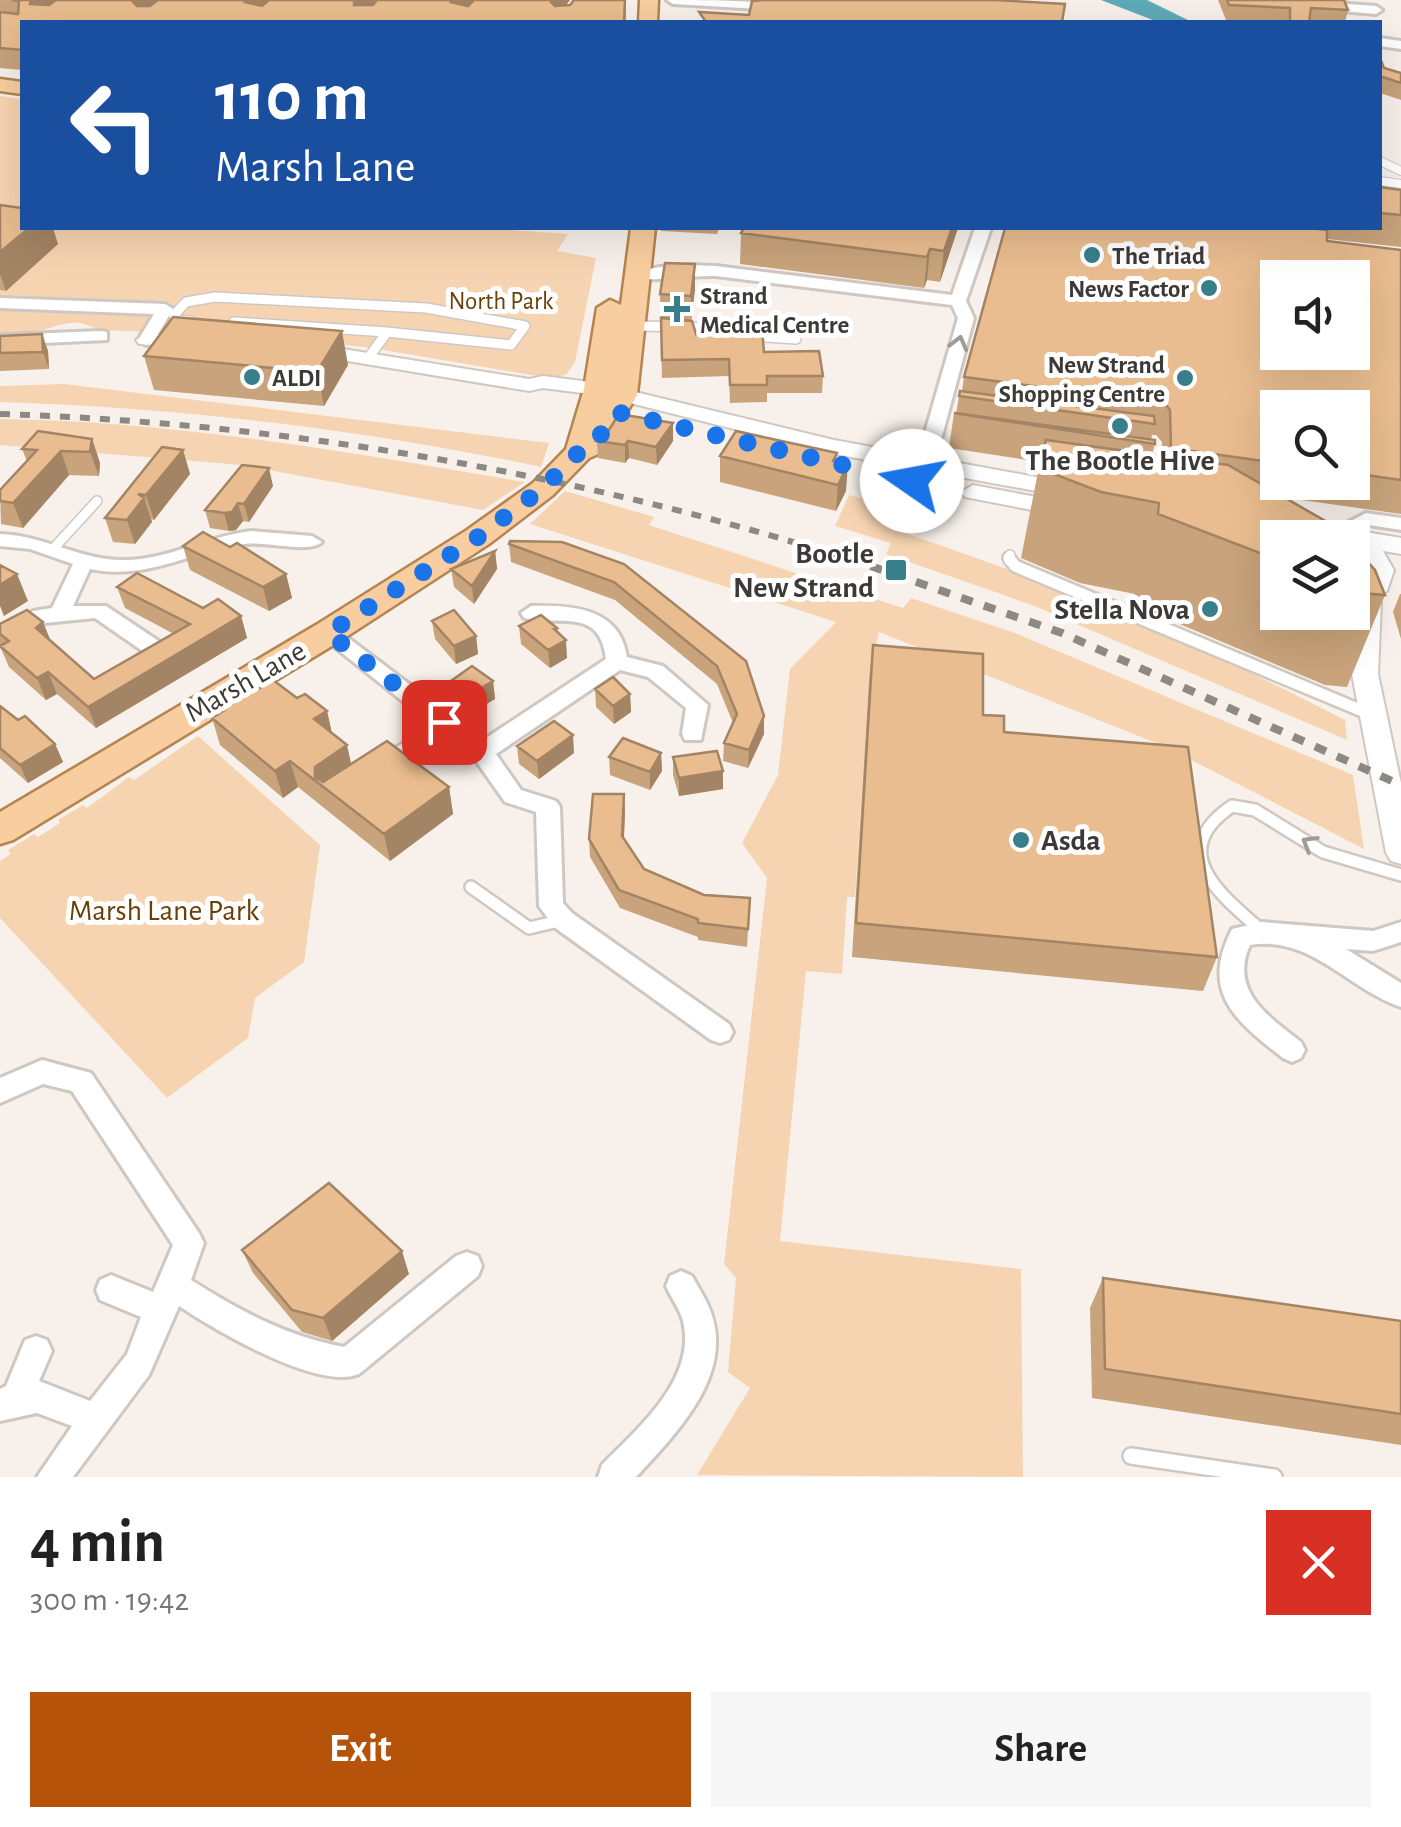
<!DOCTYPE html>
<meta charset="utf-8">
<style>
:root{--surface:#fff;--page:#f6f6f6;--text:#222;--muted:#767676;--accent:#b45309}
body{margin:0;font-family:"Alegreya Sans",sans-serif;background:var(--page);color:var(--text);height:100vh;display:flex;flex-direction:column;font-size:38px;white-space:nowrap}
*{box-sizing:border-box;margin:0}
p{font-size:32px;color:var(--muted)}
.icon{flex:none;width:55px;height:55px;fill:none;stroke:currentColor;stroke-width:2;stroke-linecap:round;stroke-linejoin:round}
.map{position:relative;height:1477px;overflow:hidden}
.panel{display:flex;flex-direction:column;background:var(--surface);flex:1}
.panel>*{flex:none}
.guide{position:absolute;left:20px;top:20px;width:1362px;height:210px;border-radius:0px;box-shadow:0 10px 40px #0002;background:#1a4fa0;color:#fff;overflow:hidden}
.tools{position:absolute;left:1260px;top:260px;display:grid;gap:20px}
.tools a{display:grid;place-items:center;width:110px;height:110px;border-radius:0px;background:var(--surface);box-shadow:0 10px 40px #0002;font-size:50px}
.pin{position:absolute;display:grid;place-items:center;width:85px;height:85px;color:#fff;margin:-42px;border-radius:20px;box-shadow:0 5px 15px #0006}
.me{position:absolute;width:110px;margin:-55px;rotate:282deg;stroke-linejoin:round;filter:drop-shadow(0 0 8px #0008)}
.turn{display:flex;align-items:center;gap:35px;height:210px;padding:0 30px;font-size:45px}
.turn .icon{width:130px;height:130px;stroke-width:2.5}
.turn b{display:block;font-size:70px;line-height:85px}
.round{display:grid;place-items:center;flex:none;width:105px;height:105px;border-radius:0px;background:var(--page)}
.headline{display:flex;align-items:center;justify-content:space-between;height:170px;padding:0 30px}
h1{font-size:60px;font-weight:600;line-height:75px}
.primary-button{display:flex;gap:20px;margin-top:auto;padding:20px 30px}
.primary-button a{flex:1;height:115px;border-radius:0px;background:var(--accent);color:#fff;font-size:40px;font-weight:600;line-height:115px;text-align:center}
.primary-button a+a{background:var(--page);color:var(--text)}
.map>svg:first-child{display:block}
.green{fill:#f7d4b1}
.water{fill:#5eaab9}
.lines{fill:none;stroke-linecap:round;stroke-linejoin:round}
.service-far3-casing{stroke:#cfc8c2;stroke-width:10}
.service-far2-casing{stroke:#cfc8c2;stroke-width:12}
.service-far1-casing{stroke:#cfc8c2;stroke-width:16}
.service-casing{stroke:#cfc8c2;stroke-width:20}
.minor-casing{stroke:#cfc8c2;stroke-width:6}
.tertiary-casing{stroke:#cfc8c2;stroke-width:4}
.primary-casing{stroke:#b48451;stroke-width:5}
.service-far3{stroke:#fff;stroke-width:8}
.service-far2{stroke:#fff;stroke-width:9}
.service-far1{stroke:#fff;stroke-width:11}
.service{stroke:#fff;stroke-width:15}
.minor{fill:#fff;fill-rule:evenodd}
.tertiary{fill:#fff;fill-rule:evenodd}
.primary{fill:#f8cea0;fill-rule:evenodd}
.rail-far1{stroke:#8c8883;stroke-width:6;stroke-dasharray:10 10;stroke-linecap:butt}
.rail{stroke:#8c8883;stroke-width:8;stroke-dasharray:12 12;stroke-linecap:butt}
.wall{fill:#c8a37b;fill-rule:evenodd}
.shaded-wall{fill:#a38464}
.building{fill:#e9bd8f;stroke:#a38464;stroke-width:2.5;fill-rule:evenodd}
.oneway{stroke:#9e9c9a}
.route{stroke:#1a73e8;stroke-width:18;stroke-dasharray:0 32.4}
.poi-dot{fill:#397e8b;stroke:#fff;stroke-width:4}
.labels{text-anchor:middle;stroke-width:10;stroke-linejoin:round;paint-order:stroke}
.far-poi-label{font-size:25px;font-weight:bold;fill:#3c3936;stroke:#fff;text-anchor:start}
.far-park-label{font-size:25px;fill:#694007;stroke:#fff}
.poi-label{font-size:30px;font-weight:bold;fill:#3c3936;stroke:#fff;text-anchor:end}
.street-label{font-size:30px;fill:#3c3936;stroke:#fff}
.park-label{font-size:30px;fill:#694007;stroke:#fff}
</style>
<div class="map">
<svg width="1401" height="1477" viewBox="0 0 1401 1477">
<rect width="100%" height="100%" fill="#f8f1eb"/>
<path class="green" d="M0,96L22,99V228H482L568,234L557,251L596,258L575,362L566,375L549,378L372,348L267,336L97,330C77,317 64,324 42,330C29,333 13,332 0,332Z
M64,384L549,443L541,467C362,429 183,408 0,402V386Z
M0,419C176,421 352,453 525,482L483,510L242,465L0,445Z
M565,491L654,517L649,525L903,608L911,598L1015,633L1353,775L1364,849L1166,747L879,632L869,681L855,897H847L842,974L806,971L780,1241L1021,1269L1023,1477L697,1475L750,1388L728,1372L736,1278L724,1264L767,878L742,843L778,775L790,669L836,622L530,524Z
M849,495L894,506L889,528C1046,579 1199,644 1345,720L1347,740L1032,605L886,554L891,543L835,526Z
M198,736L320,845L304,962L255,998L248,1038L167,1098L0,918V861L11,854L8,850L34,834L38,837L60,823L58,820L83,805L87,808L129,777L134,780Z"/>
<path class="water" d="M1101,0H1147L1190,21L1158,22Z"/>
<g class="lines">
<g class="service-far3-casing">
<path id="service-far3" d="M1380,161L1401,171
M1380,181L1401,184"/>
</g>
<g class="service-far2-casing">
<path id="service-far2" d="M190,321L178,320L174,315L186,302L215,297L426,308L525,326L511,345L387,332
M234,322L387,332L369,357
M632,326L694,327L713,332
M751,336L796,339
M53,549L97,501
M1009,561L1010,555"/>
</g>
<g class="service-far1-casing">
<path id="service-far1" d="M1009,558L1015,566L1372,715
M387,760L444,722
M471,887L529,928L563,920
M1261,930C1218,893 1166,851 1232,806L1255,810L1323,852L1401,875"/>
</g>
<g class="service-casing">
<path id="service" d="M1131,1456L1274,1477"/>
</g>
<g class="minor-casing">
<path id="minor" d="M667,0C697,0 761,0 785,6L779,10L673,4Z
M1320,2L1376,6L1382,10L1376,14L1316,9L1314,6Z
M1380,38L1401,41V49L1380,46Z
M975,228H991L966,301L974,318L942,436L923,463L921,481L912,487L903,481L905,463L924,436L958,318L952,305L716,276C697,275 639,283 629,277C651,263 690,265 716,266L952,295Z
M0,298L165,304L173,309L152,344L146,345L138,340L154,314L0,308Z
M101,331L107,332V340L0,345V335Z
M1366,513L1401,518V530L1369,525L1345,537H1331L1328,533Z
M251,531L312,536L322,542C309,554 266,541 245,544C191,551 147,581 90,569L73,606H106L160,642L163,647L160,652H144L95,618L45,623L0,646V630L33,611L52,608L73,564L30,549L0,546V534C43,535 80,560 122,560C166,561 207,536 251,531Z
M531,606C572,605 620,608 627,657L663,666L708,705L701,740H685L682,734L686,708L648,677L620,670L496,754L521,790L556,801L560,807L563,903L572,913L729,1024L733,1032L729,1040L720,1043L711,1040L554,927L539,906L536,812L505,802L474,758L317,633L321,628H335L483,740L606,659C600,606 559,627 524,618L521,613Z
M1262,922L1373,931L1401,922V942L1373,951L1346,949L1401,983V1007C1348,989 1311,935 1250,945C1229,991 1269,1017 1301,1042L1305,1050L1301,1058L1292,1062L1283,1058C1234,1020 1200,992 1232,929Z
M42,1060L91,1073L199,1233L204,1243L191,1280C240,1311 286,1336 344,1347L456,1256L467,1252L478,1256L482,1266L478,1276L359,1374C318,1391 215,1330 179,1306L149,1375L73,1477H37L72,1426L37,1413L0,1421V1389L6,1386L25,1340L36,1336L47,1340L52,1351L39,1381L90,1401L127,1354L141,1317L100,1300L96,1290L100,1280L111,1275L153,1292L173,1245L72,1091L43,1084L0,1103V1078Z
M681,1271L692,1276C699,1289 709,1303 713,1319C730,1380 674,1436 636,1477H598L602,1465C638,1428 697,1379 683,1321C680,1309 671,1298 666,1286L670,1276Z"/>
</g>
<g class="tertiary-casing">
<path id="tertiary" d="M146,334L194,335L204,341L194,347L139,344L136,340Z
M312,344L529,379L543,376L598,383L834,440L1069,483L1081,490L1069,497L834,454L598,395L543,388L529,391L305,354L302,350Z
M973,485L1068,503L1080,510L1068,517L965,497L961,492Z
M1354,530L1401,538V554L1383,551L1394,570L1387,591L1376,597L1381,603L1378,674L1401,783V864L1391,861L1386,853L1352,674V588L1367,581L1370,570L1352,551V538H1341Z"/>
</g>
<g class="primary-casing">
<path id="primary" d="M640,0H658L657,22H639Z
M0,79L22,82V94L0,91Z
M631,228H655L637,395L603,452L589,458L553,495L489,544L340,641L13,840L0,844V812L316,625L467,530L533,483L566,449L584,389L597,308L610,300L621,305Z"/>
</g>
<use href="#service-far3" class="service-far3"/>
<use href="#service-far2" class="service-far2"/>
<use href="#service-far1" class="service-far1"/>
<use href="#service" class="service"/>
<use href="#minor" class="minor"/>
<use href="#tertiary" class="tertiary"/>
<use href="#primary" class="primary"/>
<path class="rail-far1" d="M0,414C288,423 581,474 855,561"/>
<path class="rail" d="M848,558L1062,633L1401,785"/>
</g>
<path class="wall" d="M0,0H570L566,5L626,0V22H22V70L0,68Z
M1218,0H1349L1344,1L1348,10L1345,22H1271L1226,20Z
M1380,58L1384,68L1401,73V100L1380,93Z
M1380,187L1401,190V247L1327,239V241L1401,250V514L1287,498L1278,538V612H1352V545L1385,595L1347,687L1325,685L1134,605L1135,594L1080,583L1021,558L1040,462L949,448L954,413L956,414L959,396L962,391L964,377L1005,228H1380ZM1278,408H1352V482H1278ZM1152,435H1156L1162,442V456L1152,454L1155,444L1151,440Z
M0,205L58,244L6,291L0,290Z
M661,228H719L717,234L661,231Z
M744,228H958L940,282L927,280L924,288L740,264L741,233Z
M695,289L691,321L696,334L764,352L823,376L822,393H767V402L730,403L729,376L662,378L660,294Z
M42,334L48,351L49,369L0,371V336Z
M144,356L348,365L324,406L154,390Z
M92,439L100,463L99,476L69,475L23,528L1,524L0,490L27,461L22,449Z
M597,441H673L657,465L629,458L625,463L598,458Z
M183,450L190,474L154,520L151,519L152,522L135,544L113,542L105,518Z
M837,453L836,461L846,491L836,511L720,482V456Z
M273,486L249,522L243,521L236,530L229,531L210,528L205,510Z
M562,542L746,661L764,734L748,768L723,761L724,743L733,723L717,684L615,600L511,562L509,544Z
M183,546L286,574L292,598L269,611L190,570Z
M495,551L497,569L474,604L454,587L451,569Z
M117,587L241,616L247,638L96,728L57,694L46,700L9,667L0,646V624L50,641L94,679L174,634L125,608Z
M1400,594H1401V639L1393,612Z
M432,621L476,636L478,654L456,664L435,639Z
M519,626L557,628L567,658L550,668L521,644Z
M873,645L983,715L1004,732L1217,957L1203,991L852,957L869,680Z
M493,681L495,699L461,719L444,706L441,688Z
M260,688L297,698L327,711L332,734L351,764L449,787L453,814L390,861L298,787L283,798L220,745L212,718L220,713L217,704Z
M595,689L630,694L631,712L614,724L596,707Z
M0,706L18,720L55,744L63,762L28,783L0,758Z
M517,746L574,753L539,779L519,764Z
M661,753L662,771L650,790L610,775L609,757Z
M673,757L723,771V789L679,796L673,775Z
M625,812L624,839L644,869L704,895L750,898L747,947L698,940V937L620,908L590,857L589,839Z
M242,1250L409,1274L332,1341L302,1332L253,1273Z
M1103,1278L1401,1321V1445L1092,1398L1090,1308Z"/>
<path class="shaded-wall" d="M31,0H65L36,22L30,4Z
M135,0H164L138,22L133,2Z
M247,0H273L249,22L245,2Z
M354,0H379L357,22Z
M453,0H473L453,22L451,2Z
M553,0H570L552,22L551,2Z
M29,228H53L58,244L6,291L0,274V252Z
M952,228H958L940,282L944,251Z
M930,249L927,280L924,288L927,257Z
M695,264V289L691,321V296Z
M342,331L348,365L324,406L317,372Z
M42,334L48,351L49,369L43,352Z
M673,423V441L657,465L656,447Z
M92,439L100,463L99,476L90,452Z
M628,441L629,458L625,463V445Z
M183,450L190,474L154,520L146,495Z
M61,451L69,475L23,528L13,503Z
M848,464L846,491L836,511L838,485Z
M269,468L273,486L249,522L244,504Z
M144,498L152,522L135,544L127,520Z
M238,503L243,521L236,530L229,531L224,513Z
M495,551L497,569L474,604L472,586Z
M17,574L28,601L4,616L0,606V585Z
M286,574L292,598L269,611L263,587Z
M241,616L247,638L96,728L88,707Z
M43,622L52,644L36,628Z
M557,628L558,644L566,640L567,658L550,668L548,650L554,629Z
M476,636L478,654L456,664L454,646Z
M48,672L57,694L46,700L37,678Z
M493,681L495,699L461,719L459,701Z
M630,694L631,712L614,724L613,706Z
M327,711L333,738L314,719Z
M764,716V734L748,768L749,750Z
M573,735L574,753L539,779L537,761Z
M55,744L63,762L28,783L20,765Z
M347,745L353,772L328,790L315,777V767Z
M661,753L662,771L650,790V772Z
M290,761L298,787L283,798L275,771Z
M723,771V789L679,796V778Z
M449,787L453,814L390,861L384,834Z
M624,794L625,812L623,854L622,836Z
M402,1251L409,1274L332,1341L323,1318Z"/>
<path class="building" d="M12,0H31L30,4L49,5L56,0H135L133,2L137,6H150L158,0H247L245,2L262,6L269,0H354V5H373L377,0H453L451,2L468,6L474,0H553L551,2L555,6L570,5L574,0H625L624,22H22V50L0,48V12L18,14L19,1Z
M763,0H994L1065,4L1062,22H706L699,12L749,15L752,1Z
M1227,0H1344L1348,10L1311,8L1309,22H1290V8L1229,5Z
M1380,58L1384,68L1401,73V83L1380,76Z
M1380,187L1401,190V215L1380,213Z
M0,205L22,208V228H29L0,252Z
M744,228H952L944,251L930,249L927,257L741,233Z
M1005,228H1308L1327,230V241L1401,250V480L1352,473V408H1278V463L1171,448L1170,410L1164,403L964,377ZM1278,278H1352V352H1278Z
M665,263L695,264L691,296L660,294Z
M173,317L342,331L317,372L144,356Z
M661,318L692,321L696,334L701,324L762,328L764,352L819,351L823,376H767V385H730L729,359L662,360Z
M42,334L43,352L0,353V336Z
M960,391L1154,416L1155,424L959,396Z
M954,413L1155,440V444Z
M619,414L673,423L656,447L628,441L625,445L597,441L605,436Z
M38,431L92,439L90,452L61,451L13,503L0,501V490L37,450L22,449Z
M736,431L837,453L833,461L848,464L838,485L720,456Z
M1046,440L1228,465L1334,526L1345,538H1278V560L1158,514L1159,503L1101,492L1038,468Z
M162,447L183,450L146,495L138,494L144,498L127,520L105,518Z
M242,465L269,468L244,504L238,503L232,512L224,513L205,510Z
M203,532L230,547L237,543L286,574L263,587L183,546Z
M510,541L562,542L624,564L746,661L764,716L749,750L724,743L737,714L717,666L614,582L509,544Z
M1352,545L1375,570L1385,595L1361,593L1352,590Z
M495,551L472,586L451,569Z
M0,565L17,574L0,585Z
M137,573L203,608L218,599L241,616L88,707L48,672L37,678L0,646L9,641L0,634V624L27,610L43,622L36,628L94,679L190,624L117,587Z
M454,610L476,636L454,646L432,621Z
M541,615L557,628L554,629L566,640L548,650L519,626Z
M873,645L983,654V715L1004,716V732L1188,747L1217,957L856,923Z
M472,666L493,681L459,701L441,688Z
M613,677L630,694L613,706L595,689Z
M273,680L297,698L305,694L327,711L314,719L347,745L315,767V777L323,782L387,741L449,787L384,834L290,761L275,771L212,718L225,710L217,704L252,681L260,688Z
M0,706L18,720L25,716L55,744L20,765L0,748Z
M554,721L573,735L537,761L517,746Z
M623,738L661,753L650,772L609,757Z
M717,751L723,771L679,778L673,757Z
M593,794H624L622,836L644,869L704,895L750,898L748,929L698,923V919L619,890L589,839Z
M329,1183L402,1251L323,1318L292,1310L242,1250Z
M1103,1278L1401,1321V1414L1105,1369Z"/>
<defs><path id="oneway-chevron" d="M-2-3.5L2.5 0L-2 3.5" fill="none" stroke-width="1.6" stroke-linecap="round" stroke-linejoin="round" transform="scale(2.5)"/></defs>
<g class="oneway">
<use href="#oneway-chevron" transform="translate(959 343) rotate(-75)"/>
<use href="#oneway-chevron" transform="translate(1309 843) rotate(-149)"/>
</g>
<g class="lines">
<path class="route" d="M444,722L328,633L478,537L543,488L579,452L593,446L616,412L912,481"/>
</g>
<g class="poi-dot">
<circle cx="1092" cy="255" r="10"/>
<circle cx="1209" cy="288" r="10"/>
<path d="M672 294h10v10h10v10h-10v10h-10v-10h-10v-10h10z"/>
<circle cx="252" cy="377" r="10"/>
<circle cx="1185" cy="378" r="10"/>
<circle cx="1120" cy="426" r="10"/>
<rect x="884" y="558" width="24" height="24" rx="5"/>
<circle cx="1210" cy="609" r="10"/>
<circle cx="1021" cy="840" r="10"/>
</g>
<g class="labels">
<g class="far-poi-label">
<text x="1112" y="264">The Triad</text>
<text x="1189" y="297" text-anchor="end">News Factor</text>
<text x="700" y="304">Strand<tspan x="700" dy="29">Medical Centre</tspan></text>
<text x="1165" y="373" text-anchor="end">New Strand<tspan x="1165" dy="29">Shopping Centre</tspan></text>
<text x="272" y="386">ALDI</text>
</g>
<g class="far-park-label">
<text x="501" y="309">North Park</text>
</g>
<g class="poi-label">
<text x="1120" y="470" text-anchor="middle">The Bootle Hive</text>
<text x="874" y="563">Bootle<tspan x="874" dy="34">New Strand</tspan></text>
<text x="1190" y="619">Stella Nova</text>
<text x="1041" y="850" text-anchor="start">Asda</text>
</g>
<g class="street-label">
<text transform="translate(245 681) rotate(-30)" y="10">Marsh Lane</text>
</g>
<g class="park-label">
<text x="164" y="920">Marsh Lane Park</text>
</g>
</g>
</svg>
<div class="tools">
<a><svg class="icon" aria-label="sound" viewBox="0 0 24 24"><path d="M4 9h4l5-4v14l-5-4H4zM17 9q2 3 0 6"/></svg></a>
<a><svg class="icon" aria-label="search" viewBox="0 0 24 24"><circle cx="10" cy="10" r="6"/><path d="M15 15l6 6"/></svg></a>
<a><svg class="icon" aria-label="layers" viewBox="0 0 24 24"><path d="M12 4l9 5-9 5-9-5zM3 14l9 5 9-5"/></svg></a>
</div>
<div class="pin" style="left:444px;top:722px;background:#d93025"><svg class="icon" aria-label="arrive" viewBox="0 0 24 24"><path d="M6 21V4h12l-3 4 3 4H6"/></svg></div>
<svg class="me" style="left:912px;top:481px" viewBox="-20 -20 40 40"><circle r="19" fill="#fff"/><path d="M0-13L10 11 0 6-10 11z" fill="#1a73e8"/></svg>
<div class="guide">
<div class="turn"><svg class="icon" aria-label="left" viewBox="0 0 24 24"><path d="M17 20v-9H6M10 6l-5 5 5 5"/></svg><div><b>110 m</b>Marsh Lane</div></div>
</div>
</div>
<section class="panel">
<div class="headline"><div><h1>4 min</h1><p>300 m · 19:42</p></div><a class="round" style="background:#d93025;color:#fff"><svg class="icon" aria-label="close" viewBox="0 0 24 24"><path d="M6 6l12 12M18 6L6 18"/></svg></a></div>
<div class="primary-button"><a>Exit</a><a>Share</a></div>
</section>
